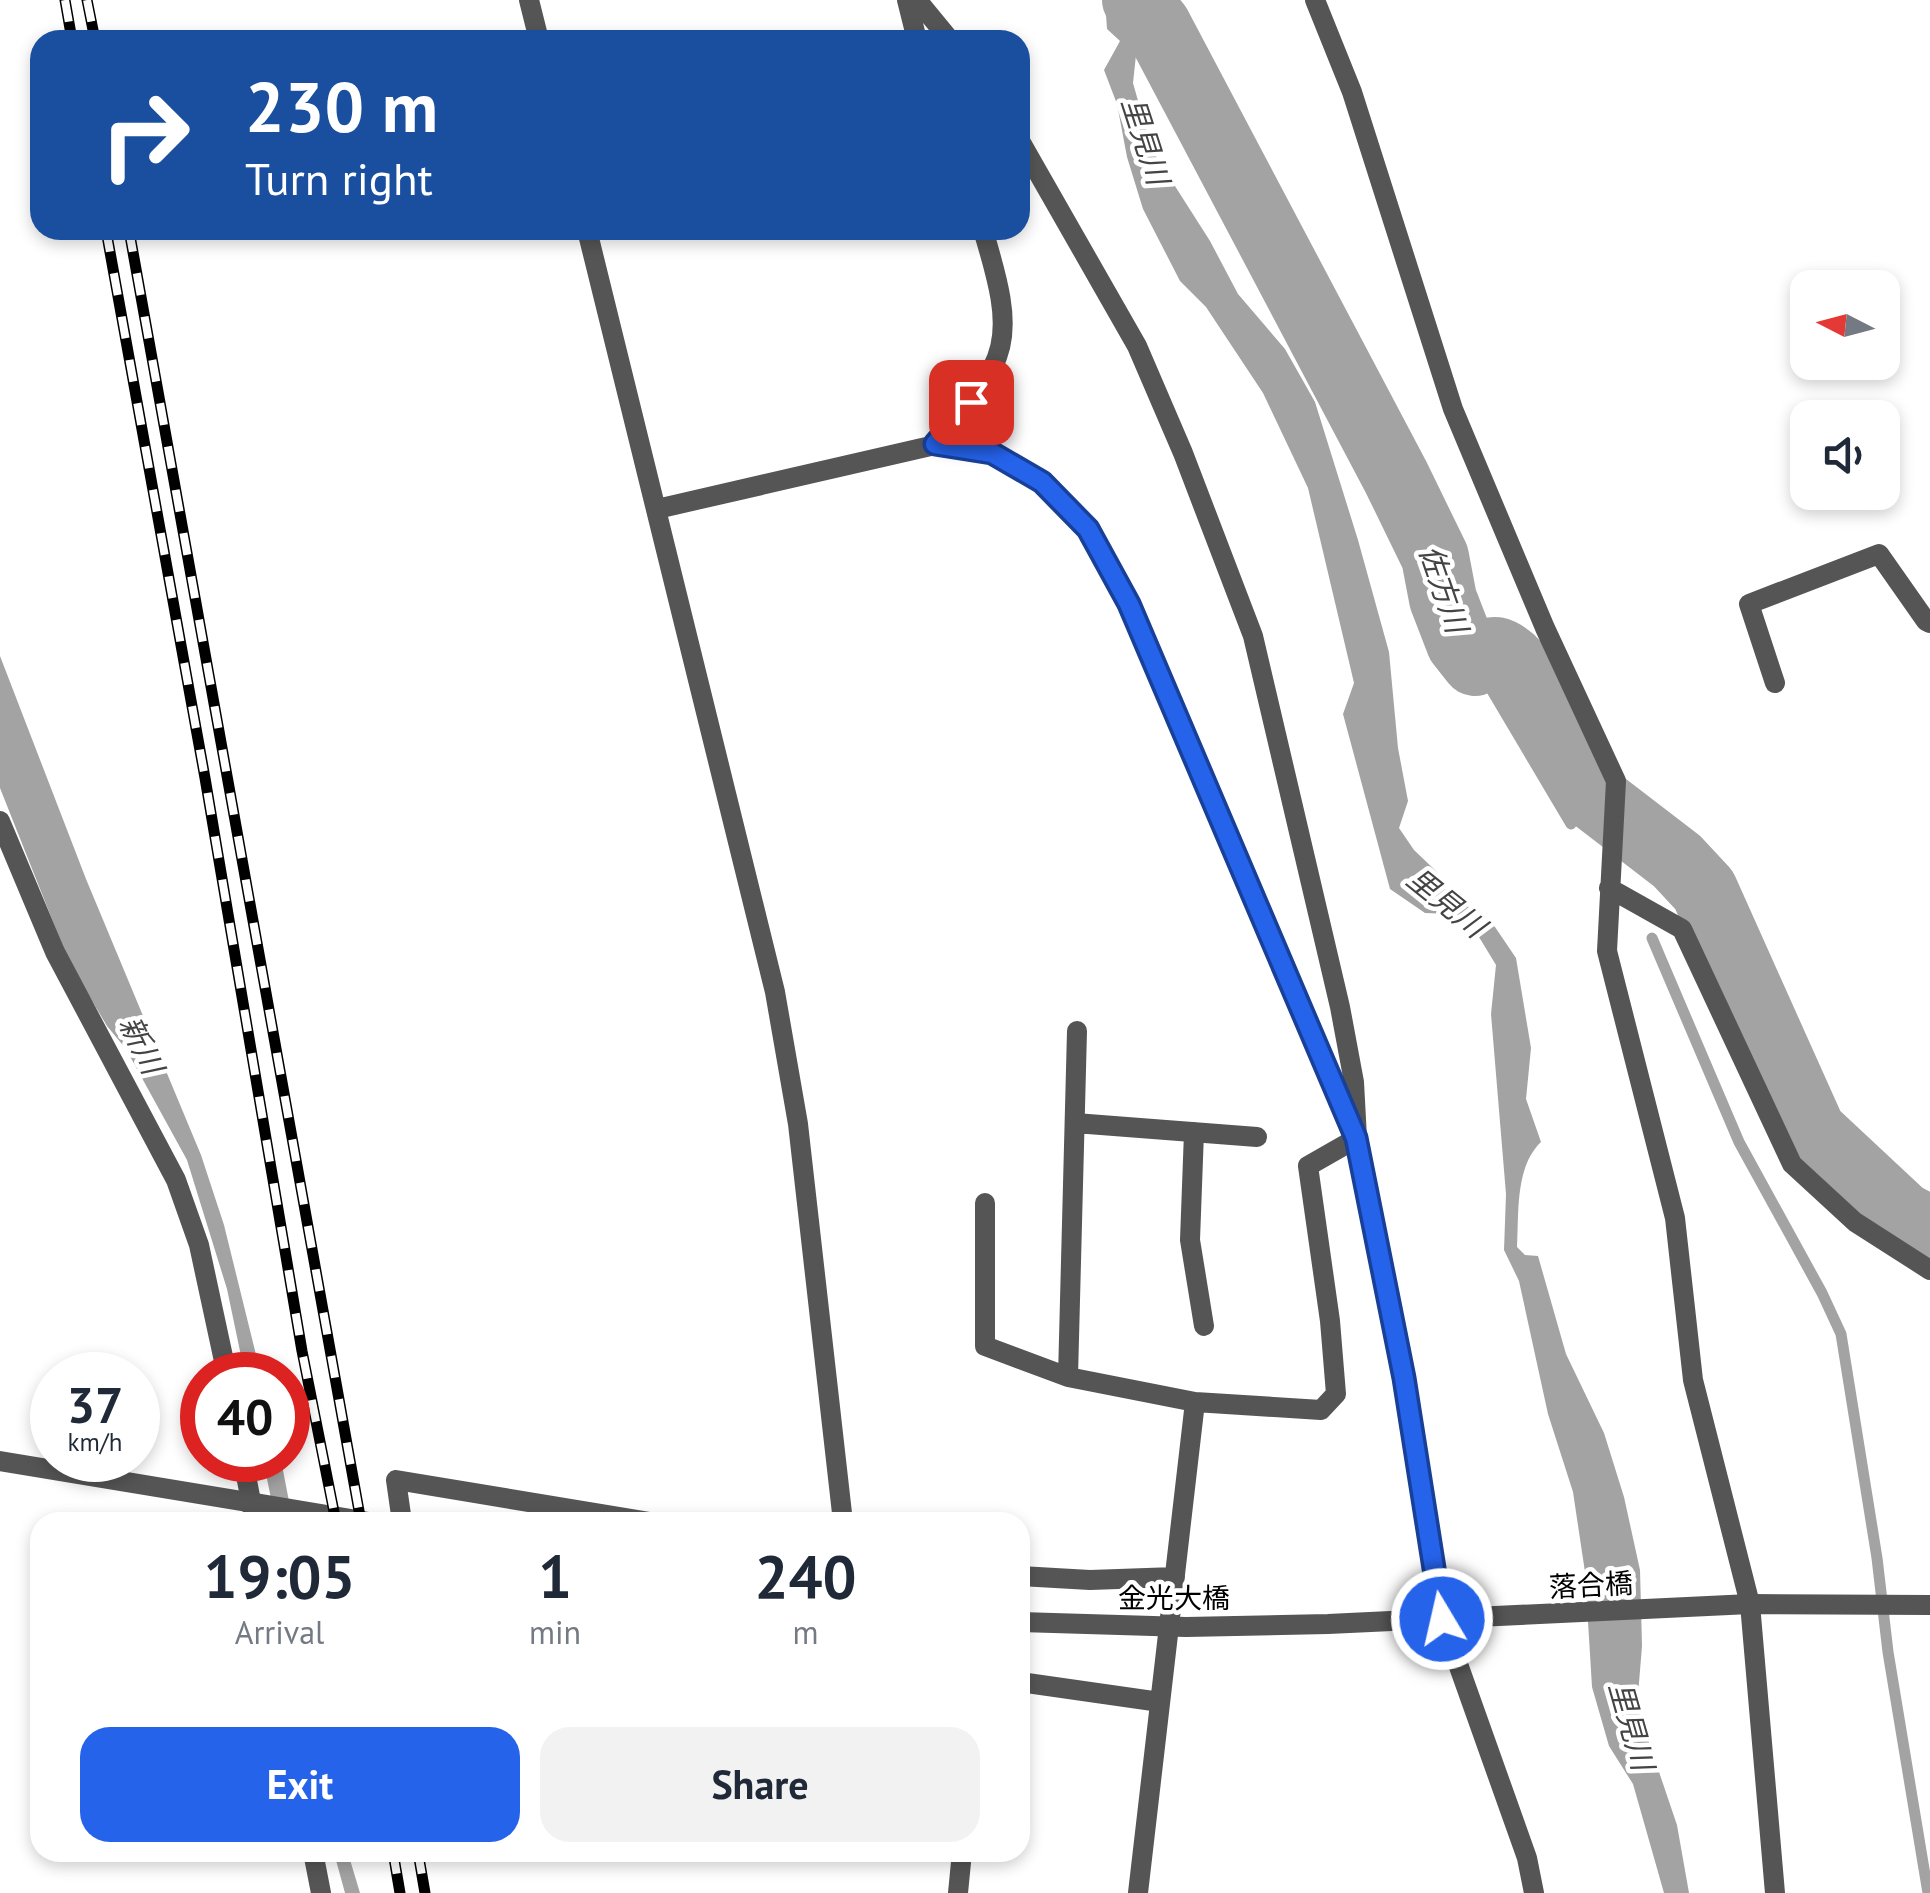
<!DOCTYPE html>
<meta charset="utf-8">
<style>
:root{--surface:#fff;--page:#f2f2f3;--text:#1f2937;--muted:#747a83;--accent:#2563eb}
body{margin:0;font-family:"PT Sans","Noto Sans JP",sans-serif;background:var(--page);color:var(--text);height:100vh;display:flex;flex-direction:column;font-size:38px;white-space:nowrap}
*{box-sizing:border-box;margin:0}
p{font-size:32px;color:var(--muted)}
.icon{flex:none;width:55px;height:55px;fill:none;stroke:currentColor;stroke-width:2;stroke-linecap:round;stroke-linejoin:round}
.map{position:relative;flex:1;overflow:hidden}
.details{position:absolute;left:30px;top:1512px;width:1000px;height:350px;display:flex;flex-direction:column;background:var(--surface);border-radius:30px;box-shadow:0 5px 15px #0003}
.details>*{flex:none}
.hud{position:absolute;left:30px;top:30px;width:1000px;height:210px;border-radius:30px;box-shadow:0 5px 15px #0003;background:#1a4fa0;color:#fff;overflow:hidden}
.needle{width:65px;rotate:276deg}
.buttons{position:absolute;left:1790px;top:270px;display:grid;gap:20px}
.buttons a{display:grid;place-items:center;width:110px;height:110px;border-radius:20px;background:var(--surface);box-shadow:0 5px 15px #0003;font-size:50px}
.speed{position:absolute;left:30px;top:1352px;display:flex;gap:20px;font-size:50px;font-weight:700;text-align:center}
.speed>*{display:grid;place-content:center;width:130px;height:130px;border-radius:50%;background:var(--surface);box-shadow:0 5px 15px #0003;line-height:1}
.speed small{font-size:25px;font-weight:400}
.speed .limit{border:15px solid #d22;background:#fff;color:#111}
.pin{position:absolute;display:grid;place-items:center;width:85px;height:85px;color:#fff;margin:-42px;border-radius:20px;box-shadow:0 5px 15px #0006}
.me{position:absolute;width:110px;margin:-55px;rotate:351deg;stroke-linejoin:round;filter:drop-shadow(0 0 8px #0008)}
.turn{display:flex;align-items:center;gap:35px;height:210px;padding:0 50px;font-size:45px}
.turn .icon{width:130px;height:130px;stroke-width:2.5}
.turn b{display:block;font-size:70px;line-height:85px}
.eta{display:flex;justify-content:space-evenly;align-items:center;height:170px;text-align:center}
.eta b{font-size:60px;font-weight:700;line-height:70px}
.cta{display:flex;gap:20px;margin-top:auto;padding:20px 50px}
.cta a{flex:1;height:115px;border-radius:30px;background:var(--accent);color:#fff;font-size:40px;font-weight:700;line-height:115px;text-align:center}
.cta a+a{background:var(--page);color:var(--text)}
.map>svg:first-child{display:block}
.water{fill:#a3a3a3}
.lines{fill:none;stroke-linecap:round;stroke-linejoin:round}
.stream{stroke:#a3a3a3;stroke-width:11}
.river{stroke:#a3a3a3;stroke-width:68}
.minor{stroke:#555;stroke-width:20}
.tertiary{stroke:#555;stroke-width:20}
.rail-casing{stroke:#000;stroke-width:11}
.rail{stroke:#fff;stroke-width:8;stroke-dasharray:22;stroke-linecap:butt}
.route-casing{stroke:#184099;stroke-width:25}
.route{stroke:#2563eb;stroke-width:18}
.labels{text-anchor:middle;stroke-width:9;stroke-linejoin:round;paint-order:stroke}
.street-label{font-size:28px;fill:#000;stroke:#fff}
.water-label{font-size:30px;font-style:italic;fill:#444;stroke:#fff}
</style>
<div class="map">
<svg width="1930" height="1893" viewBox="0 0 1930 1893">
<rect width="100%" height="100%" fill="#fff"/>
<path class="water" d="M1105,0H1147L1162,25L1151,28L1136,55L1133,83L1152,150L1210,241L1238,294L1285,349L1315,402L1358,540L1389,652L1398,748L1408,801L1399,828L1414,850L1437,872L1440,885L1495,927L1516,958L1531,1048L1526,1099L1541,1142C1515,1167 1519,1212 1517,1247L1525,1255L1538,1256L1566,1354L1604,1433L1624,1497L1640,1570L1642,1646L1637,1707L1677,1825L1689,1893H1664L1633,1784L1609,1746L1592,1687L1585,1572L1573,1492L1548,1414L1519,1281L1504,1250L1506,1194L1491,1014L1496,965L1479,937L1451,914L1425,913L1390,889L1343,714L1354,683L1308,488L1263,393L1206,307L1180,281L1143,209L1127,157L1117,104L1104,70L1120,41L1107,29Z
M0,656L86,879L201,1155L224,1225L261,1375H245L227,1289L187,1160L126,1049L107,1026L69,962L0,788Z
M263,1460H281L293,1522H276Z
M334,1853H348L360,1893H345Z"/>
<g class="lines">
<path class="stream" d="M1475,662L1571,824
M1652,938L1739,1142L1822,1293L1841,1334L1877,1558L1888,1652L1928,1893"/>
<path class="river" d="M1136,0L1157,25L1396,477L1435,557L1443,599L1460,643L1475,662C1482,656 1487,650 1496,651C1533,659 1566,766 1591,795L1677,861L1704,890L1812,1131L1903,1216L1930,1230"/>
<path class="minor" d="M907,0L917,40
M917,0L950,40
M1315,0L1352,92L1453,409L1545,628L1616,781L1607,951L1675,1218L1693,1380L1750,1604L1775,1893
M1020,141L1137,346L1183,453L1253,636L1340,1007L1354,1082L1357,1138L1308,1166L1330,1321L1336,1394L1321,1410L1195,1402L1138,1893
M935,445C1011,357 1017,342 983,230
M1775,683L1749,604L1879,554L1926,621L1930,623
M0,821L55,952L176,1180L199,1245L227,1375
M1609,888L1682,929L1792,1164L1855,1222L1930,1270
M1075,1123L1257,1137
M1194,1132L1190,1240L1204,1326
M985,1203V1346L1068,1377L1195,1402
M1068,1377L1077,1031
M243,1460L255,1522
M402,1522L396,1480L650,1522
M1020,1576L1090,1580L1175,1577
M1442,1619L1527,1858L1534,1893
M1020,1682L1160,1702
M313,1852L321,1893
M958,1893L962,1852"/>
<path class="tertiary" d="M529,0L539,40
M587,230L775,992L798,1124L843,1522
M657,509L935,445L992,453L1042,482L1088,529L1129,605L1357,1138L1404,1378L1442,1619
M0,1461L369,1522
M1020,1622L1186,1627L1328,1624L1750,1604L1930,1605"/>
<g class="rail-casing">
<path id="rail" d="M65,0L72,40
M87,0L95,40
M106,230L205,778L302,1351L336,1522
M129,230L361,1522
M393,1852L400,1893
M418,1852L425,1893"/>
</g>
<use href="#rail" class="rail"/>
</g>
<g class="lines">
<g class="route-casing">
<path id="route" d="M971,402L935,444L992,453L1042,482L1088,529L1129,604L1356,1138L1404,1378L1442,1619"/>
</g>
<use href="#route" class="route"/>
</g>
<g class="labels">
<g class="street-label">
<text transform="translate(1591 1585) rotate(-3)" y="10">落合橋</text>
<text x="1174" y="1608">金光大橋</text>
</g>
<g class="water-label">
<text transform="translate(1145 141) rotate(72)" y="10">里見川</text>
<text transform="translate(1443 589) rotate(71)" y="10">佐方川</text>
<text transform="translate(1446 903) rotate(39)" y="10">里見川</text>
<text transform="translate(141 1045) rotate(64)" y="10">新川</text>
<text transform="translate(1631 1726) rotate(74)" y="10">里見川</text>
</g>
</g>
</svg>
<div class="buttons">
<a><svg class="needle" viewBox="-14 -14 28 28"><path d="M0-13l5 13h-10z" fill="#e53935"/><path d="M0 13l5-13h-10z" fill="#747a83"/></svg></a>
<a><svg class="icon" aria-label="sound" viewBox="0 0 24 24"><path d="M4 9h4l5-4v14l-5-4H4zM17 9q2 3 0 6"/></svg></a>
</div>
<div class="speed"><div>37<small>km/h</small></div><div class="limit">40</div></div>
<div class="pin" style="left:971px;top:402px;background:#d93025"><svg class="icon" aria-label="arrive" viewBox="0 0 24 24"><path d="M6 21V4h12l-3 4 3 4H6"/></svg></div>
<svg class="me" style="left:1442px;top:1619px" viewBox="-20 -20 40 40"><circle r="17" fill="#2563eb" stroke="#fff" stroke-width="3"/><path d="M0-11L8 9 0 5-8 9z" fill="#fff"/></svg>
<div class="hud">
<div class="turn"><svg class="icon" aria-label="right" viewBox="0 0 24 24"><path d="M7 20v-9h11M14 6l5 5-5 5"/></svg><div><b>230 m</b>Turn right</div></div>
</div>
<section class="details">
<div class="eta">
<div><b>19:05</b><p>Arrival</p></div>
<div><b>1</b><p>min</p></div>
<div><b>240</b><p>m</p></div>
</div>
<div class="cta"><a>Exit</a><a>Share</a></div>
</section>
</div>
